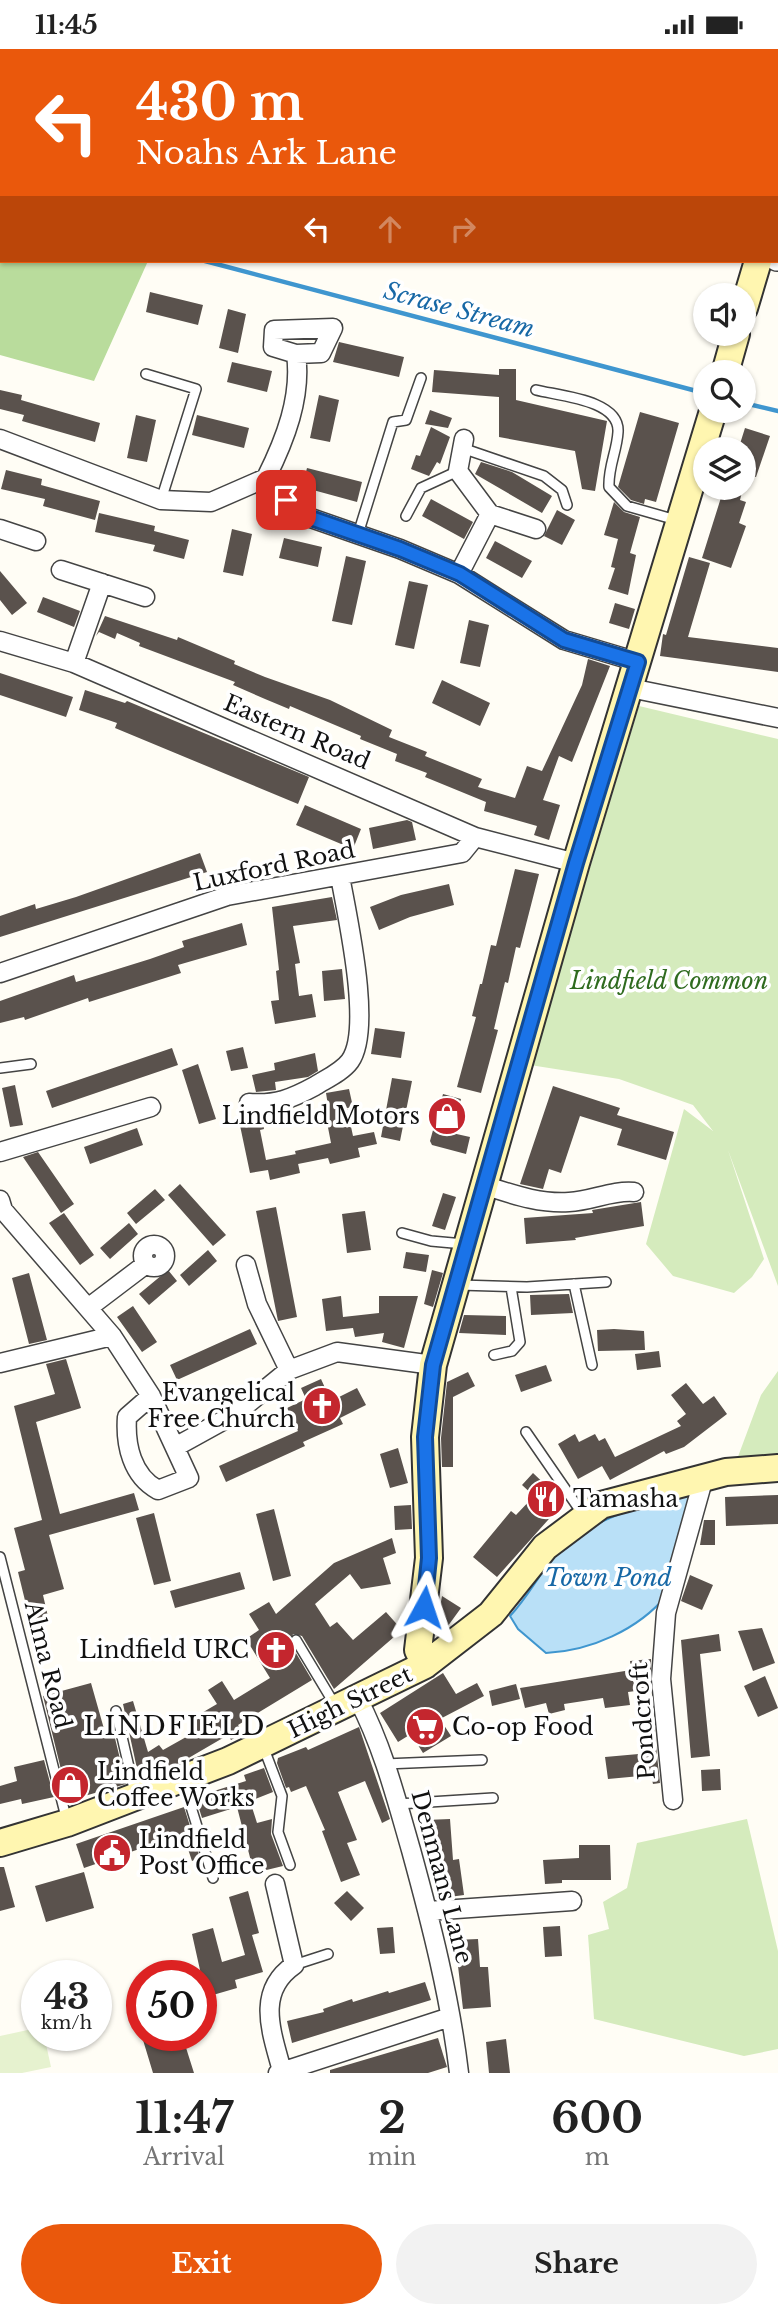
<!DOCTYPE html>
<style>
:root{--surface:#fff;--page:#f2f2f2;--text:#222;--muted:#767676;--accent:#ea580c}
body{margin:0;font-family:"Libre Baskerville",serif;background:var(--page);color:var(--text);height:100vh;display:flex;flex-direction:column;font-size:26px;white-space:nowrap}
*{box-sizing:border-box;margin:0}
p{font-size:23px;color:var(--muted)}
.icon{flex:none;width:38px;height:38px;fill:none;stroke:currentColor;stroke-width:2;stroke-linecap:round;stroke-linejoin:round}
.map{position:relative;height:2024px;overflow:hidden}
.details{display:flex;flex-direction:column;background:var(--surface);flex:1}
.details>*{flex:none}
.hud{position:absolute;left:0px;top:0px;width:779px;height:214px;box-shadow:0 2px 5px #0004;background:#ea580c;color:#fff;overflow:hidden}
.tools{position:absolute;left:693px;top:234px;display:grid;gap:14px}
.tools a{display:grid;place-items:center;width:63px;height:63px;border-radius:50%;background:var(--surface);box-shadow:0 2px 5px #0004;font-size:35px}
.speed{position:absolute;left:21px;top:1911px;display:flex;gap:14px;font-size:35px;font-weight:700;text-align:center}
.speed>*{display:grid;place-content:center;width:91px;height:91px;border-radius:50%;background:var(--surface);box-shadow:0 2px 5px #0004;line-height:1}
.speed small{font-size:18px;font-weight:400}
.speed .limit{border:10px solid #d22;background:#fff;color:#111}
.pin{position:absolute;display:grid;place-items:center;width:60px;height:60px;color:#fff;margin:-30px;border-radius:14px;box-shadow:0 4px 10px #0006}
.me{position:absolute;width:77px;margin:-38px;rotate:5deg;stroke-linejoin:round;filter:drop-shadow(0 0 5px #0008)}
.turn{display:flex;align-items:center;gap:24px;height:147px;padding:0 21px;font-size:32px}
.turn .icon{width:91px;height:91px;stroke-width:2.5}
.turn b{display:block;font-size:49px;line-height:60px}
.lanes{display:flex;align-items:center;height:66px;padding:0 21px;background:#0003;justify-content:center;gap:35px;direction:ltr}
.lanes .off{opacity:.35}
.eta{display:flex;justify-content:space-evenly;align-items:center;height:119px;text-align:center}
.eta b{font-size:42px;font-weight:700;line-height:49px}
.primary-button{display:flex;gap:14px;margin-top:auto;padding:14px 21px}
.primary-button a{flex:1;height:80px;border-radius:42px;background:var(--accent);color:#fff;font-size:28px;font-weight:700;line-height:80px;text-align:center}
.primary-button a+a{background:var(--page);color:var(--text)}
.status{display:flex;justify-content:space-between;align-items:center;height:49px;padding:0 35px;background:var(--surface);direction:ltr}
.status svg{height:19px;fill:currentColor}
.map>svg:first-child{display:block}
.green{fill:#d5ebbd}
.forest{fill:#b9dc9c}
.pitch{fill:#e6f2cf}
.water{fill:#b9e0f7;stroke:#3f96cf;stroke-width:2}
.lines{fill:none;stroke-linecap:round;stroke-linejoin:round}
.stream{stroke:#3f96cf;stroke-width:4.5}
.building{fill:#5a524d}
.service-casing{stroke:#444;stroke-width:12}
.minor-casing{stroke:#444;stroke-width:21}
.tertiary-casing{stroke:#444;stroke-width:26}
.secondary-casing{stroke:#333;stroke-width:30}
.service{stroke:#fff;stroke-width:9}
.minor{stroke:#fff;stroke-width:18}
.tertiary{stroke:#fff;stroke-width:23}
.secondary{stroke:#fff6b0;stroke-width:26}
.route-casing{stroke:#114b97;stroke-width:18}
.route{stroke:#1a73e8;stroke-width:12}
.labels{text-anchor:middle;stroke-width:7;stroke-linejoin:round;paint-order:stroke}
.street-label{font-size:23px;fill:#111;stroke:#fff}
.park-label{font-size:23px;font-style:italic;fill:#2f6b1f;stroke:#fff}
.poi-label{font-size:23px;fill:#111;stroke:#fff;text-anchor:start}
.water-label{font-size:24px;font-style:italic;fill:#1768a6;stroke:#fff}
.quarter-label{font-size:26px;letter-spacing:2px;fill:#111;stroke:#fff}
</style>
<div class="status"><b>11:45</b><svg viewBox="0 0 49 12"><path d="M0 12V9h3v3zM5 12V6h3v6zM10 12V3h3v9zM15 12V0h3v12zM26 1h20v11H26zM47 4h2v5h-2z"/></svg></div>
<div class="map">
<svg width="778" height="2024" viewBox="0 0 778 2024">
<rect width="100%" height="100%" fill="#fffdf5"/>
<path class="green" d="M639,657L778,690V1237L728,1101L764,1210L752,1228L734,1244L673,1227L646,1195L684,1060L713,1082L693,1056L619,1030L530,1016Z
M778,1322V1410L736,1413L761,1346Z
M747,1770L778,1902V2000L744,2007L594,1970L588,1886L609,1880L603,1853L627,1839L637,1794Z"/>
<path class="forest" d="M0,128L2,212H148L94,332L0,306Z"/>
<path class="pitch" d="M37,1979V1986H44L51,2018L22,2024H0V1987Z"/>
<path class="water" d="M694,1444L667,1546C638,1581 590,1602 546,1604L518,1580L510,1567C528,1548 539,1525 555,1507C593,1466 642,1458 694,1444Z"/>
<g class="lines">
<path class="stream" d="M0,134H2
M205,212L704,344
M744,354L778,362"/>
</g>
<path class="building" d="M150,243L203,256L198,276L146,263Z
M228,260L246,265L238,304L219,299Z
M339,293L404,308L399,328L333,313Z
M232,313L272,322L267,343L227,333Z
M499,320H516V351L607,372L595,442L582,440L575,402L499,388V348L432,343L434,321L499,326Z
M0,341L22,346L21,351L100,374L95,393L22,372L24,366L0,360Z
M319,346L339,351L330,393L310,389Z
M430,361L452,369L448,379L425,375Z
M640,363L679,374L656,453L645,450L644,455L631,451L618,438Z
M136,366L156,371L147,413L127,409Z
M197,366L249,379L244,399L192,386Z
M431,378L450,388L440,415L437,413L429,427L411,420L416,406L420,407Z
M745,379L770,387L756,428L744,424V399L739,398Z
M481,413L512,423L552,447L542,464L475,425Z
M307,419L362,433L357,453L302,438Z
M6,421L42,430L41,436L100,452L95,471L43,457L45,450L1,440Z
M724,439H743L740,451L746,453L739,474L746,477L731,519L702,509Z
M431,450L473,473L464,490L422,467Z
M614,453L624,463L640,468L630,504L636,506L628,546L608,540L615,519L611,518L618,490L604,486Z
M557,461L575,471L562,496L544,487Z
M99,464L155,477L154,482L189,491L184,510L153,502L155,496L95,483Z
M232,480L252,485L243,527L223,523Z
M284,489L322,498L318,518L279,509Z
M495,492L532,512L522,529L486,509Z
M346,507L366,512L352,576L332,572Z
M689,508L710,514L688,588L778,599V623L660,607L663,585L666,586Z
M0,522L27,554L12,566L0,551Z
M409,532L428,536L414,600L395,596Z
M43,548L80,562L74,578L37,563Z
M615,554L635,560L629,580L609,574Z
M105,567L177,591L178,588L235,612L234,615L265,628L330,651L392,681L389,688L427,703L425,707L482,730L478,738L515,749L527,717L542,722L582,636L588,610L610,617L572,713L559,707L543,751L560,756L549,791L534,786L537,777L484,762L486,753L425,728L427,724L395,712L397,705L360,690L361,687L290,657L289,660L265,650L233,636L235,633L139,597L140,594L117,584L115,590L99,583L96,587Z
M469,571L489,576L480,618L460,614Z
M0,624L73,648L66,668L0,646Z
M442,631L490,654L480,677L432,654Z
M85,641L125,654L127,652L309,728L298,755L115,679L117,674L79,661Z
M305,756L361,780L353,800L296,776Z
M407,771L412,773L416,791L373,800L369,779Z
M200,804L207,823L0,888V867L35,855L36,860L76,848Z
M515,820L539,825L520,899L516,898L508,934L505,933L494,980L498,981L481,1044L457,1038L476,968L472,967L480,935H482L491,896L496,897Z
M449,835L454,856L410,868L379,881L370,858L401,846Z
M332,848L337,871L293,877L300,914L295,915L299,947L312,945L316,968L275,975L271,952L279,951L276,922L279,921L272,858Z
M242,874L247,896L178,916L181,924L89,953L88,949L25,971L24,968L0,974V952L74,926L76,933L150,910L184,898L182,892Z
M342,920L345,950L324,952L322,922Z
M375,979L405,983L401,1009L371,1005Z
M243,998L248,1019L231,1022L226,1002Z
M172,999L178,1016L52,1059L46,1042Z
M315,1004L318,1022L308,1028L275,1033L276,1041L256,1043L252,1026L275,1021L274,1014Z
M198,1015L216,1070L199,1075L182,1021Z
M392,1029L412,1032L400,1092L381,1088Z
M15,1036L23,1076L10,1078L2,1039Z
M553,1037L620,1059L617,1066L674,1083L666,1111L617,1096L622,1080L580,1067L561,1124L549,1120L543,1140L520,1135Z
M349,1040L353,1058L347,1059L353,1087L374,1083L377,1095L358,1099L360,1108L330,1115L328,1109L298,1115L295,1102L331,1094L325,1063H329L326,1044Z
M443,1045L461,1050L452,1084L470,1088L466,1105L432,1096L430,1092Z
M247,1065L261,1066L264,1080L260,1081L266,1111L296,1105L300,1124L270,1131L268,1121L250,1124L238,1067Z
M137,1079L143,1096L90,1115L84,1098Z
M38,1103L74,1155L61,1164L23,1108Z
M180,1135L226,1186L213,1197L168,1146Z
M155,1140L165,1151L136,1175L127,1164Z
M443,1144L456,1148L445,1181L432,1177Z
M641,1153L644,1177L575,1189L576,1191L526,1195L524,1169L593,1164L592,1161Z
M276,1158L297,1268L278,1272L256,1162Z
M365,1162L371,1201L347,1204L342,1165Z
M64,1164L94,1206L80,1216L49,1174Z
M129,1174L138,1185L110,1210L100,1199Z
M208,1201L217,1212L189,1237L180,1226Z
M406,1203L429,1206L426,1223L403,1219Z
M168,1221L177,1232L149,1256L139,1245Z
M432,1221L443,1224L433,1258L424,1255Z
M29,1224L47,1291L29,1295L12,1229Z
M569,1245L573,1264L531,1266L530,1246Z
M341,1247L343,1268L379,1264V1247H418L404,1299L382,1293L384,1284L355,1288L353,1279L326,1282L322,1250Z
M133,1257L157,1293L142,1303L117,1268Z
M464,1266L506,1267V1286L459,1284Z
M250,1280L257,1295L177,1331L170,1316Z
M614,1280L644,1282L645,1301L598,1302L597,1281Z
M659,1302L661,1318L637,1321L635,1305Z
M66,1310L81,1359L36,1373L60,1465L134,1444L139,1461L49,1486L64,1540L43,1546L49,1572L31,1576L18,1523L25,1521L14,1479L42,1471L14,1357L55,1345L46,1315Z
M546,1316L552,1332L521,1343L515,1326Z
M468,1323L475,1337L453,1348V1418H442L441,1389L447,1333Z
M321,1330L331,1352L357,1339L366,1356L340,1369L343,1375L303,1393L305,1397L226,1433L219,1417L298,1382L287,1359L306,1350L301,1339Z
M686,1334L703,1355L714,1347L727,1365L684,1398L666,1405L664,1402L610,1431L602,1417L578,1430L558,1395L575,1385L579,1393L595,1385L599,1392L605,1389L615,1408L681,1377L677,1372L686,1365L671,1346Z
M398,1399L408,1434L390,1439L380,1405Z
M533,1424L555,1445L559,1442L565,1452L497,1528L473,1508L511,1462L516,1466L534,1447L522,1436Z
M778,1446V1475L726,1477L725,1448Z
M411,1456L412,1480L395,1481L394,1457Z
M274,1460L291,1527L273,1532L256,1465Z
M154,1464L171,1532L154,1536L136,1469Z
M704,1471H715V1496H700Z
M392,1489L396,1504L383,1509L391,1535L361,1540L350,1525L315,1555L330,1578L337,1573L353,1591L386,1563L402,1581L334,1640L302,1587L293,1585L290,1594L312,1631L238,1676L243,1684L231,1691L228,1686L180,1714L139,1729L123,1655L133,1652L148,1703L159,1696L163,1701L195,1683L188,1672L217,1655L208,1641L222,1632L234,1651L270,1629L246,1590L259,1581L249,1565L269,1553L276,1565L334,1514Z
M240,1523L245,1540L175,1559L170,1542Z
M690,1526L713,1536L702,1561L681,1552Z
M442,1547L461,1559L445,1581L437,1576Z
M762,1579L775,1614L753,1622L738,1582Z
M719,1585L721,1602L700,1605L710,1707L691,1709L681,1591Z
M651,1610V1640L628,1643L630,1656L605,1659L603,1649L564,1655L565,1661L549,1665L546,1654L525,1659L520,1639L631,1621L630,1612Z
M443,1624L456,1645L477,1634L484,1647L440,1670L451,1687L423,1704L411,1685L398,1693L380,1664Z
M765,1627L778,1659L758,1668L744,1637Z
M91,1634L106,1687L114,1685L126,1735L81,1748V1744L68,1749L43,1647Z
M516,1635L520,1650L492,1657L489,1642Z
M653,1669L660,1734L653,1735L651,1726L608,1730L605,1708L650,1704L646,1670Z
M359,1678L390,1770L382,1774L365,1732L338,1743L357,1791L347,1794L360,1826L341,1833L322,1782L325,1781L306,1737L291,1743L289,1738L286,1739L277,1714L278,1709L306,1698L308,1701Z
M44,1711L54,1748L22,1755L21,1750L0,1755V1737L17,1732L14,1718Z
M264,1719L273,1743L250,1752L257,1774L272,1770L271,1785L283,1817L254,1824L237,1758L202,1769L197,1753L198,1747L246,1732L244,1726Z
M720,1720L721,1741L702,1742L701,1721Z
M184,1758L200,1809L192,1812L183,1785L84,1819L76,1795Z
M450,1770L453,1811L459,1810L464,1846L442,1849L437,1808H429L426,1771Z
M579,1796H610L611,1831H562V1834L545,1835L543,1811L579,1809Z
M0,1818H4L15,1858L0,1862Z
M84,1823L94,1859L46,1873L35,1837Z
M248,1842L259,1884L252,1886L263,1923L235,1931L237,1939L206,1948L192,1885L213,1879L222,1913L245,1906L229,1848Z
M347,1842L364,1859L351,1872L334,1854Z
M560,1877L562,1907L545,1908L543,1878Z
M393,1878L395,1904L380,1905L377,1879Z
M478,1890L480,1918H488L491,1958L463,1960L455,1891Z
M425,1933L431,1951L292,1994L287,1972L324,1963L323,1960L352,1950L353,1953L388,1942L389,1944Z
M160,1986H182L194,2024H153L143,1991Z
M438,1989L447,2018L428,2024H330V2021Z
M506,1990L510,2024H489L486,1993Z"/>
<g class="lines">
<g class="service-casing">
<path id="service" d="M146,325L196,340L161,451
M536,341C560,347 620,351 618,383C617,402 608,418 609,438L627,457L676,471
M462,399L544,427L562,441L567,456
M406,467L421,439L458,422
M358,485L393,373L406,371L421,329
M0,1019L31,1015
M402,1184L431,1192L464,1195
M574,1235L592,1316
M459,1236L527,1238L606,1233
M494,1306L512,1302L520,1293L511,1238
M526,1383L584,1467
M0,1508L67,1772
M296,1591L335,1656
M116,1662L135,1744
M263,1697L282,1747L278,1783L290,1816
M385,1715L482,1711
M183,1732L213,1829
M398,1755L493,1749
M294,1916L328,1905"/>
</g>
<g class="minor-casing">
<path id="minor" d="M0,390L161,451L211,453L266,429L286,451L308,468L400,500L459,525L564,591L638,613
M464,390L458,422L490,465L536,480
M266,429C285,391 302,348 296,305L273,298L274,281L333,279L321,304L296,305
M0,480L36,492
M61,521L145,548
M459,525L490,465
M0,592L74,614L475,788L576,814
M74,614L102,534
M630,639L778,669
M0,924L227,847L462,804L475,788
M249,1054C276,1056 291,1050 315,1037C326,1030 342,1023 350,1012C373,980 347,867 340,827
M0,1103L151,1058
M483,1136C512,1145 539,1155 569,1153C592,1152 612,1141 634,1143
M0,1151L3,1161L112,1287L151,1347L189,1429L158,1441C132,1427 125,1396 127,1368L151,1347
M143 1207a11 11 0 1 1 22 0a11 11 0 1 1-22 0Z
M246,1216L257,1255L289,1321
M88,1259L146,1215
M0,1314L112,1287
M177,1397L235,1365L289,1321L337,1303L433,1316
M358,1650C383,1698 396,1749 411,1801C431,1874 450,1948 459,2024
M673,1751L661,1630L666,1564L704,1428
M275,1835L294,1916C255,1943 272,1984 282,2022
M428,1862L572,1852
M278,2024L450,1968"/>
</g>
<g class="tertiary-casing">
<path id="tertiary" d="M777,210H778"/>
</g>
<g class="secondary-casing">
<path id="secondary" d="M754,0V2
M744,259L758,212
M725,324L736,285
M425,1616L418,1601L429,1509L425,1388L433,1316L576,814L713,362
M0,1794L67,1774L228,1712L425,1616L491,1565L545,1498L601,1456L726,1423L778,1419"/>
</g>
<use href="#service" class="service"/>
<use href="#minor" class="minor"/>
<use href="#tertiary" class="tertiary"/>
<use href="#secondary" class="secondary"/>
</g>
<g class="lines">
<g class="route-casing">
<path id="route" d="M286,451L308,468L400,500L460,525L564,591L638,613L576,814L433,1316L425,1388L429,1509L424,1558"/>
</g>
<use href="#route" class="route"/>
</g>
<defs>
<g id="shop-disc" transform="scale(2.0125)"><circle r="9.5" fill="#c4262e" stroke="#fff"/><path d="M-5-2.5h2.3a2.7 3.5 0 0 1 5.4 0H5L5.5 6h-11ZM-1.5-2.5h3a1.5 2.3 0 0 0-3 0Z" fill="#fff"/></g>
<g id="church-disc" transform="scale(2.0125)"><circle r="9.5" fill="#c4262e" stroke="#fff"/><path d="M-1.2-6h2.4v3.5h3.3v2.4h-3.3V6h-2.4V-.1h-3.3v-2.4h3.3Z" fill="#fff"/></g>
<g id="restaurant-disc" transform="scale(2.0125)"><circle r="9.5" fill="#c4262e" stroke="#fff"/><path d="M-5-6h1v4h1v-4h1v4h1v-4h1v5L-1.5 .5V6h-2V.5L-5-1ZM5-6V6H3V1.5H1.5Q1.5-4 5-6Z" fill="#fff"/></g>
<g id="supermarket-disc" transform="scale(2.0125)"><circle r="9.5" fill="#c4262e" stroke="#fff"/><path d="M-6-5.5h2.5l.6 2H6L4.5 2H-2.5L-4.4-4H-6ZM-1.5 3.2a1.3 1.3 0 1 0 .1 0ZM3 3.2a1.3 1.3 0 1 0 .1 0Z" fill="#fff"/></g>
<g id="civic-disc" transform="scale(2.0125)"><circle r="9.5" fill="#c4262e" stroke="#fff"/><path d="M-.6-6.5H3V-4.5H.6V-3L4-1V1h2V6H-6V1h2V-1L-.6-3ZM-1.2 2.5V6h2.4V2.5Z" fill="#fff"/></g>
</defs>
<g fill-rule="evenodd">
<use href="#shop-disc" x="447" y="1067"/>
<use href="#church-disc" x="322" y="1357"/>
<use href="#restaurant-disc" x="546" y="1450"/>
<use href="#church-disc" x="276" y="1601"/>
<use href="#supermarket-disc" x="425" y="1678"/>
<use href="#shop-disc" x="70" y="1736"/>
<use href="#civic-disc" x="112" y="1804"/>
</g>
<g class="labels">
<g class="street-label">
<text transform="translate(297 683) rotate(23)" y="8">Eastern Road</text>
<text transform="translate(274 817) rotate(-12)" y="8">Luxford Road</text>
<text transform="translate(48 1616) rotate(76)" y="8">Alma Road</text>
<text transform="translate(350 1653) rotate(-26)" y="8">High Street</text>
<text transform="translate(643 1672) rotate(-94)" y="8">Pondcroft</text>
<text transform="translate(442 1828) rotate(75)" y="8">Denmans Lane</text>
</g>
<g class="park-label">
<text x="669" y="940">Lindfield Common</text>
</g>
<g class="poi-label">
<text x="420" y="1075" text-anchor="end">Lindfield Motors</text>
<text x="295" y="1352" text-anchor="end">Evangelical<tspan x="295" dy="26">Free Church</tspan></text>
<text x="573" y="1458">Tamasha</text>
<text x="249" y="1609" text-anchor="end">Lindfield URC</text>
<text x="452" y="1686">Co-op Food</text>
<text x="97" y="1731">Lindfield<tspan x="97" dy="26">Coffee Works</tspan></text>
<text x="139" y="1799">Lindfield<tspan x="139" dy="26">Post Office</tspan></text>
</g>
<g class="water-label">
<text transform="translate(459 261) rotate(15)" y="8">Scrase Stream</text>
<text x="608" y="1537">Town Pond</text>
</g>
<g class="quarter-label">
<text x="175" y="1686">LINDFIELD</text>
</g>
</g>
</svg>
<div class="tools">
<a><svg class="icon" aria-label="sound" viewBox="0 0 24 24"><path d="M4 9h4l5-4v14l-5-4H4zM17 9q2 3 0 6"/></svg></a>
<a><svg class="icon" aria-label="search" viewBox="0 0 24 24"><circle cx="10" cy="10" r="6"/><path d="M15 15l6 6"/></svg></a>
<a><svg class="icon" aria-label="layers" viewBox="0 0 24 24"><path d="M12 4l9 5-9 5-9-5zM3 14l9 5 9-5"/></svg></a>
</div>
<div class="speed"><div>43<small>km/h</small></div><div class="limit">50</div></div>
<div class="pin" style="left:286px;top:451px;background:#d93025"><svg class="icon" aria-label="arrive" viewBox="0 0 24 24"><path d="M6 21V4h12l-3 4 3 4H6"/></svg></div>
<svg class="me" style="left:424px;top:1558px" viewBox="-20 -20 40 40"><path d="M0-17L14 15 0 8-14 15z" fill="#1a73e8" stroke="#fff" stroke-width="4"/></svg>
<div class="hud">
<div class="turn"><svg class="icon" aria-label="left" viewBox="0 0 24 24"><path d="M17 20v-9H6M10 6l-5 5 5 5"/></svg><div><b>430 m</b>Noahs Ark Lane</div></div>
<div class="lanes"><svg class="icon" aria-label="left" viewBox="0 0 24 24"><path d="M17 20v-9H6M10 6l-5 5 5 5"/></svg><svg class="icon off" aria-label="ahead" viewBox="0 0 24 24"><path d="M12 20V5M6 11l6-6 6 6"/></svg><svg class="icon off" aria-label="right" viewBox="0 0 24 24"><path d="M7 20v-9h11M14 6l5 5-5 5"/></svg></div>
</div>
</div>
<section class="details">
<div class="eta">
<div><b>11:47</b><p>Arrival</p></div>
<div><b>2</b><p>min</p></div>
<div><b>600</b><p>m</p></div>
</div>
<div class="primary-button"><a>Exit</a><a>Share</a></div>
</section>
